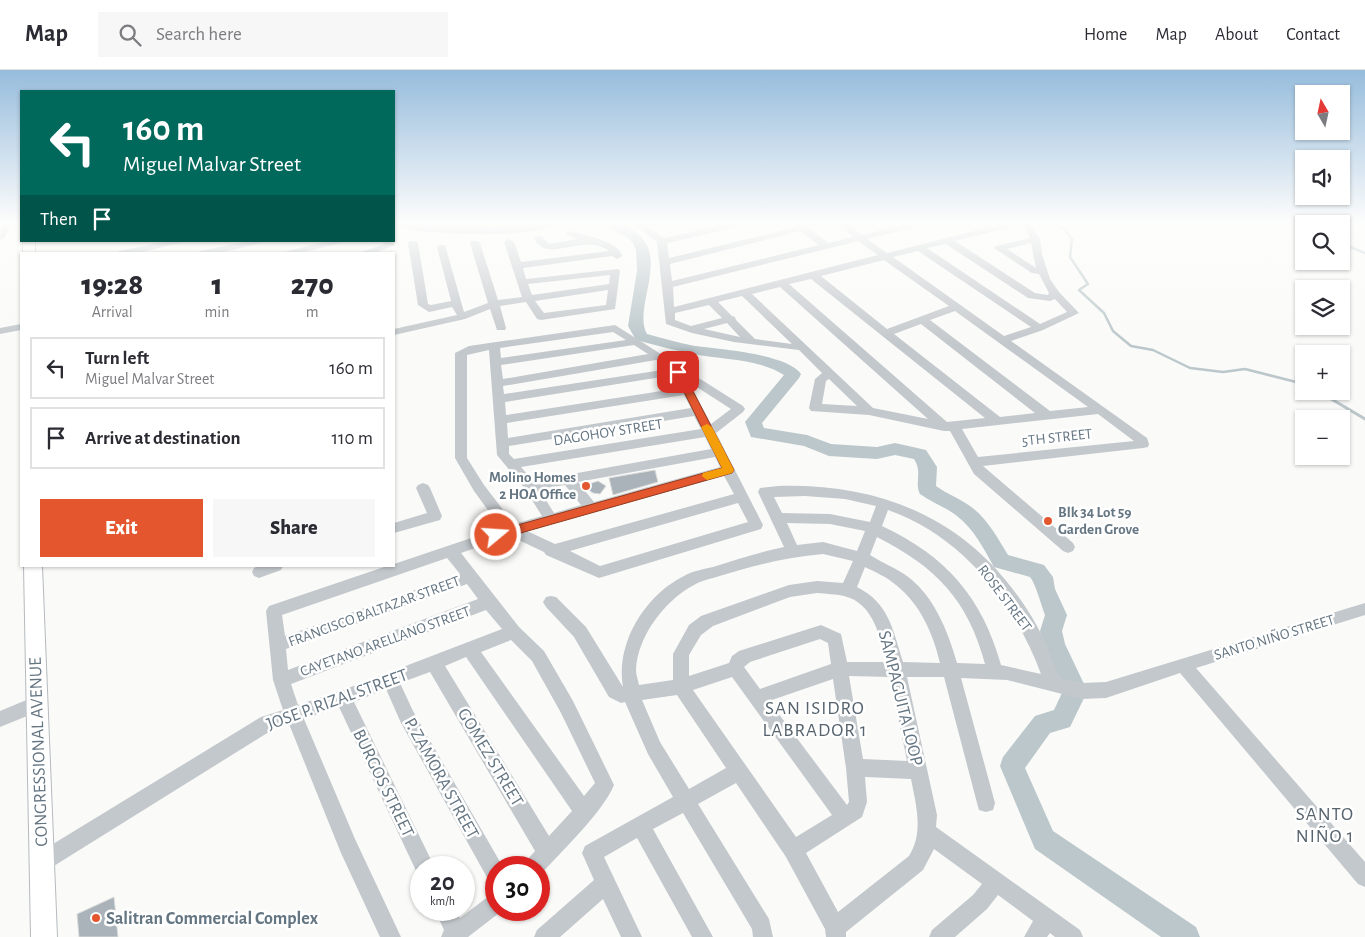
<!DOCTYPE html>
<meta charset="utf-8">
<style>
:root{--surface:#fff;--page:#f7f7f7;--text:#2b2b33;--muted:#7c7c81;--line:#e1e1e2;--accent:#e4572e}
body{margin:0;font-family:"Alegreya Sans",sans-serif;background:var(--page);color:var(--text);height:100vh;display:flex;flex-direction:column;font-size:19px;white-space:nowrap}
*{box-sizing:border-box;margin:0}
p{font-size:16px;color:var(--muted)}
.icon{flex:none;width:28px;height:28px;fill:none;stroke:currentColor;stroke-width:2;stroke-linecap:round;stroke-linejoin:round}
.map{position:relative;flex:1;overflow:hidden}
.drawer{position:absolute;left:20px;top:182px;width:375px;height:315px;display:flex;flex-direction:column;background:var(--surface);border-radius:0px;box-shadow:0 1px 4px #0004}
.drawer>*{flex:none}
.hud{position:absolute;left:20px;top:20px;width:375px;height:152px;border-radius:0px;box-shadow:0 1px 4px #0004;background:#00695c;color:#fff;overflow:hidden}
.needle{width:32px;rotate:351deg}
.buttons{position:absolute;left:1295px;top:15px;display:grid;gap:10px}
.buttons a{display:grid;place-items:center;width:55px;height:55px;border-radius:0px;background:var(--surface);box-shadow:0 1px 4px #0004;font-size:25px}
.speed{position:absolute;left:410px;top:786px;display:flex;gap:10px;font-size:25px;font-weight:700;text-align:center}
.speed>*{display:grid;place-content:center;width:65px;height:65px;border-radius:50%;background:var(--surface);box-shadow:0 1px 4px #0004;line-height:1}
.speed small{font-size:12px;font-weight:400}
.speed .limit{border:8px solid #d22;background:#fff;color:#111}
.pin{position:absolute;display:grid;place-items:center;width:42px;height:42px;color:#fff;margin:-21px;border-radius:10px;box-shadow:0 2px 8px #0006}
.me{position:absolute;width:55px;margin:-28px;rotate:72deg;stroke-linejoin:round;filter:drop-shadow(0 0 4px #0008)}
.turn{display:flex;align-items:center;gap:18px;height:105px;padding:0 20px;font-size:22px}
.turn .icon{width:65px;height:65px;stroke-width:2.5}
.turn b{display:block;font-size:35px;line-height:42px}
.then{display:flex;align-items:center;height:48px;padding:0 20px;background:#0003;gap:10px;font-size:19px}
.eta{display:flex;justify-content:space-evenly;align-items:center;height:85px;text-align:center}
.eta b{font-size:30px;font-weight:800;line-height:35px}
.button{display:flex;gap:10px;margin-top:auto;padding:10px 20px}
.button a{flex:1;height:58px;border-radius:0px;background:var(--accent);color:#fff;font-size:20px;font-weight:800;line-height:58px;text-align:center}
.button a+a{background:var(--page);color:var(--text)}
ul{padding:0;list-style:none}
li{display:flex;align-items:center;gap:15px;height:62px;margin:0 10px 8px;padding:0 10px;border:2px solid var(--line);border-radius:0px}
li div{flex:1}
li b{display:block;font-size:19px}
li em{font-style:normal}
header{display:flex;align-items:center;gap:30px;box-sizing:border-box;height:70px;padding:0 25px;background:var(--surface);border-bottom:1px solid var(--line)}
header strong{font-size:24px}
nav{display:flex;gap:28px;margin-inline-start:auto;font-size:18px}
.search{width:350px;height:45px;background:var(--page);display:flex;align-items:center;gap:12px;box-sizing:border-box;padding:0 18px;border-radius:0px;color:var(--muted);font-size:19px}
.map>svg:first-child{display:block}
.lines{fill:none;stroke-linecap:round;stroke-linejoin:round}
.stream-far1{stroke:#bbc7cb;stroke-width:2.5}
.stream{stroke:#bbc7cb;stroke-width:3}
.river{fill:#bbc7cb;fill-rule:evenodd}
.building{fill:#aab3b9;stroke:#dcdcda}
.major-casing{stroke:#b5babe;stroke-width:2}
.minor{fill:#c3c8cc;fill-rule:evenodd}
.major{fill:#fff;fill-rule:evenodd}
.route{fill:#e4572e;stroke:#94391e}
.slow{fill:#f59e0b}
.poi-dot{fill:#e4572e;stroke:#fff;stroke-width:2}
.labels{text-anchor:middle;stroke-width:5;stroke-linejoin:round;paint-order:stroke}
.street-label{font-size:15px;fill:#657683;stroke:#fff}
.poi-label{font-size:15px;font-weight:bold;fill:#657683;stroke:#fff;text-anchor:end}
.near-street-label{font-size:18px;fill:#657683;stroke:#fff}
.near-poi-label{font-size:18px;font-weight:bold;fill:#657683;stroke:#fff;text-anchor:start}
.near-neighbourhood-label{font-size:19px;letter-spacing:1px;fill:#57646e;stroke:#fff}
</style>
<header>
<strong>Map</strong>
<div class="search"><svg class="icon" aria-label="search" viewBox="0 0 24 24"><circle cx="10" cy="10" r="6"/><path d="M15 15l6 6"/></svg>Search here</div>
<nav><a>Home</a><a>Map</a><a>About</a><a>Contact</a></nav>
</header>
<div class="map">
<svg width="1365" height="867" viewBox="0 0 1365 867">
<rect width="100%" height="100%" fill="#fafaf8"/>
<g class="lines">
<path class="stream-far1" d="M1052,152L1065,160L1072,169L1070,187L1088,214L1079,220L1104,243L1113,261L1131,276L1153,280L1190,298L1223,302L1245,299L1304,314
M1290,152L1304,158
M1341,173L1365,183
M1319,321L1331,328"/>
<path class="stream" d="M1328,327L1365,349"/>
<path class="river" d="M394,152C429,152 464,158 499,158C520,157 540,150 561,152L559,155C520,166 488,165 448,163C429,162 411,161 394,156Z
M599,152C612,151 624,153 635,162C671,187 632,237 647,264C663,268 679,273 695,276C719,279 788,284 801,304L799,308L762,353L764,358L807,365L831,374L877,377L895,373L926,380L937,397L936,416C947,424 959,428 970,436C987,448 997,467 1008,485L1044,495L1053,507L1055,519L1067,545L1062,561L1065,574L1084,614L1086,624L1070,657L1050,663L1025,698L1053,761L1196,857L1200,867H1161L1035,779L1000,696L1003,687L1035,646L1054,640L1062,623V614L1043,574L1040,561L1045,545C1042,537 1035,512 1030,507L994,497C984,479 974,459 957,446C946,437 932,433 920,424C914,412 923,403 914,389L895,385L877,389L829,386L804,376L751,367L745,352L784,305C757,288 722,290 693,284C674,280 655,275 636,270L628,256L637,201L636,180L633,173L628,168Z"/>
</g>
<path class="building" d="M655,400L658,412L613,425L609,408Z
M598,411L606,416L600,424L593,423L583,416Z
M114,827L118,867H79L77,844Z"/>
<g class="lines">
<g class="major-casing">
<path id="major" d="M23,171H35V184H23Z
M24,496H42L57,867H31Z"/>
</g>
<path class="minor" d="M2,152H11L5,167L0,170Z
M630,152H664L663,154L648,157L664,168L735,152H751L746,155L667,173L669,188L797,157L794,152H802L828,173L853,167L837,152H846L862,165L915,152H929L928,154L867,169L887,183L1010,152H1030L1040,169L1042,184L1050,209L1059,222L1079,243L1043,260L1011,271L1147,368L1149,374L1148,377L1143,378L983,396L1073,473L1075,477L1073,481L1068,483L1063,481L974,404L950,361H944L869,345L811,341L809,338L815,309L822,303L799,280L734,272L692,263L666,254L657,172ZM1023,154L1030,168L996,176L994,178L1032,203L1039,204L1049,223L1048,225L1035,223L955,171ZM800,161L819,175L672,211L670,194ZM858,171L878,185L674,237L673,217ZM1031,173L1036,198L1007,179ZM946,174L1028,228L1050,231L1055,229L1067,242L1040,254L927,178ZM918,181L1031,257L1004,266L893,187ZM884,190L949,236L887,259L821,206ZM811,209L985,348L947,352L789,214ZM780,217L928,349L873,338L752,224ZM742,226L792,274L755,269L736,250L735,247L732,246L718,232ZM709,235L722,248L691,256L675,250V243ZM955,241L1088,337L1050,341L930,250ZM727,253L740,267L704,259ZM921,254L1035,343L1000,347L894,264ZM829,309L857,336L822,334L826,311ZM1098,344L1134,371L978,387L962,359Z
M570,161C583,164 620,172 622,186L617,189L612,186L523,198L526,209L618,199L620,201L615,239L541,250L537,249L526,232L500,236L506,258L505,260H497L490,239L465,249L394,265V259L457,245L452,237L429,242L418,235L408,173L410,171H416L418,173L428,234L431,235L451,231L437,177L439,175H445L464,242L488,233L470,173L472,171H478L480,173L498,230L522,227L504,172L506,170L509,169L514,172L521,192L609,181C584,162 545,195 534,168L536,166H542L549,174L577,169L565,164ZM610,205L609,214L532,225L528,214ZM608,220L606,235L544,243L535,231Z
M168,171H188L134,184H114L119,181Z
M249,171H269L215,184H195L200,181Z
M328,171H348L296,184H276Z
M382,171H392L395,175L372,184H356L384,174Z
M21,254V260L0,264V258Z
M615,255L743,336L745,339L743,342L716,363L763,455L761,459L599,508L546,485L544,482L510,466L461,483L519,557L544,581L573,631L614,715C603,742 561,782 540,805L539,798H523L526,791L535,781L430,602L400,613L413,641L503,797L496,798V814L489,811L401,653L386,619L354,632L435,798H421V806L418,805L339,637L304,649L355,769L401,867H380L341,783L289,654L272,660L49,799L42,802L35,799L32,792L35,785L261,647L283,640L273,610L266,541L269,536L387,496H394V494L501,458L474,421L455,388V283L469,276ZM613,262L626,270L501,288L500,278ZM634,275L648,284L503,309L501,295ZM489,280L497,385L525,419L542,446L514,454L484,415L467,388V285ZM656,290L669,299L504,324L503,316ZM674,305L681,318L506,345L505,332ZM689,312L731,339L711,354ZM684,325L691,338L508,368L507,353ZM694,346L701,359L514,389L509,384V376ZM705,367L711,379L533,411L521,397ZM715,387L720,397L594,432L578,412ZM724,406L734,424L555,474L527,461ZM565,415L581,435L554,443L539,419ZM738,433L748,452L600,496L570,481ZM447,488L460,504L285,566L282,545ZM467,514L478,529L288,600L286,579ZM486,540L502,559L343,620L298,635L291,614ZM511,570L532,591L561,643L595,713L584,726L481,582ZM466,587L572,741L549,766L445,596Z
M423,413L428,415L430,418L442,446L440,450L394,463V453L427,443L416,418L418,415Z
M778,416C891,413 980,455 1037,556C1046,572 1053,590 1059,608L1082,613L1106,612L1365,533V545L1196,598L1365,792V817L1358,814L1180,603L1106,628L1082,629L1007,610L961,608L995,733L993,740L986,742L979,740L977,733L944,607H907L937,745L936,757L1080,860L1083,867H1055L1050,863L1047,867H1024L1033,851L998,825L987,839L955,867H929L932,860L973,825L982,814L934,779L923,800L846,862V867H826L825,859L786,787L736,713L698,734L769,849L773,867H753L752,859L683,743L653,759L713,867H692L637,768L604,787L642,867H621L603,829L560,867H534L537,860L594,810L582,783L585,776L673,727L648,684L625,632L621,633L609,627L574,567L546,537L543,532L546,527L551,526L556,527L586,557L623,617C615,574 645,525 684,506C692,501 704,499 713,497C737,489 760,482 784,477L758,422L760,418ZM805,426L845,429L876,436L870,452L830,444L782,443L774,427ZM888,440C962,466 1015,533 1041,604L1001,595C982,527 946,486 882,456ZM787,453L830,454L865,461L857,481L823,472L797,475ZM877,467C936,497 968,530 985,594L957,593C948,561 933,523 904,504C893,497 881,492 870,485ZM823,484L853,491L843,513L817,511L789,515L701,546L689,555L673,584V610L639,615C638,610 636,605 636,600C637,567 665,530 694,515C702,510 714,508 723,505C756,495 788,487 823,484ZM865,497C875,502 887,507 896,515C920,534 933,563 940,593L903,592C893,560 889,533 857,517ZM817,523C826,524 836,524 844,526C874,533 880,568 887,592H847L841,564L821,555L739,581L732,586L729,593L689,606V585L701,565L713,556L790,527ZM820,569L828,573L831,594L760,619L744,597L750,592ZM849,606L890,607L907,691L863,689ZM732,607L832,745L796,767L693,620ZM833,609L846,698L849,732L847,735L769,631ZM677,625L726,698L689,719L660,672L642,630ZM865,707L911,709C916,735 924,762 909,786L838,842L806,783L862,747L867,732Z
M258,496H283L281,500L259,508L254,506L252,502L254,498Z
M36,626L42,628L45,634L42,640L0,657V641Z
M496,823V840H503L468,867H441L444,860L435,840H456L460,848L489,826Z"/>
<use href="#major" class="major"/>
</g>
<linearGradient id="sky" x2="0" y2="1"><stop stop-color="#96bcdc"/><stop offset="0.56" stop-color="#fdfdfc"/><stop offset="1" stop-color="#fdfdfc" stop-opacity="0"/></linearGradient>
<rect width="1365" height="273" fill="url(#sky)"/>
<path class="route" d="M675,299H682L683,302L734,400L732,403L496,470L492,468L490,465L496,461L722,398L674,302Z"/>
<path class="slow" d="M707,354L712,357L734,400L732,403L707,410L702,406L703,403L722,398L701,357Z"/>
<g class="poi-dot">
<circle cx="586" cy="416" r="5"/>
<circle cx="1048" cy="451" r="5"/>
<circle cx="96" cy="848" r="5"/>
</g>
<g class="labels">
<g class="street-label">
<text transform="translate(608 362) rotate(-9)" y="5">DAGOHOY STREET</text>
<text transform="translate(1057 367) rotate(-6)" y="5">5TH STREET</text>
<text transform="translate(1005 528) rotate(53)" y="5">ROSE STREET</text>
<text transform="translate(374 541) rotate(-20)" y="5">FRANCISCO BALTAZAR STREET</text>
<text transform="translate(1274 567) rotate(-17)" y="5">SANTO NIÑO STREET</text>
<text transform="translate(385 571) rotate(-20)" y="5">CAYETANO ARELLANO STREET</text>
</g>
<g class="poi-label">
<text x="576" y="412">Molino Homes<tspan x="576" dy="17">2 HOA Office</tspan></text>
<text x="1058" y="447" text-anchor="start">Blk 34 Lot 59<tspan x="1058" dy="17">Garden Grove</tspan></text>
</g>
<g class="near-street-label">
<text transform="translate(901 628) rotate(76)" y="6">SAMPAGUITA LOOP</text>
<text transform="translate(337 629) rotate(-20)" y="6">JOSE P. RIZAL STREET</text>
<text transform="translate(38 682) rotate(-92)" y="6">CONGRESSIONAL AVENUE</text>
<text transform="translate(491 687) rotate(59)" y="6">GOMEZ STREET</text>
<text transform="translate(442 708) rotate(61)" y="6">P. ZAMORA STREET</text>
<text transform="translate(384 713) rotate(64)" y="6">BURGOS STREET</text>
</g>
<g class="near-poi-label">
<text x="106" y="854">Salitran Commercial Complex</text>
</g>
<g class="near-neighbourhood-label">
<text x="815" y="644">SAN ISIDRO<tspan x="815" dy="22">LABRADOR 1</tspan></text>
<text x="1325" y="750">SANTO<tspan x="1325" dy="22">NIÑO 1</tspan></text>
</g>
</g>
</svg>
<div class="buttons">
<a><svg class="needle" viewBox="-14 -14 28 28"><path d="M0-13l5 13h-10z" fill="#e53935"/><path d="M0 13l5-13h-10z" fill="#7c7c81"/></svg></a>
<a><svg class="icon" aria-label="sound" viewBox="0 0 24 24"><path d="M4 9h4l5-4v14l-5-4H4zM17 9q2 3 0 6"/></svg></a>
<a><svg class="icon" aria-label="search" viewBox="0 0 24 24"><circle cx="10" cy="10" r="6"/><path d="M15 15l6 6"/></svg></a>
<a><svg class="icon" aria-label="layers" viewBox="0 0 24 24"><path d="M12 4l9 5-9 5-9-5zM3 14l9 5 9-5"/></svg></a>
<a>+</a>
<a>−</a>
</div>
<div class="speed"><div>20<small>km/h</small></div><div class="limit">30</div></div>
<div class="pin" style="left:678px;top:302px;background:#d93025"><svg class="icon" aria-label="arrive" viewBox="0 0 24 24"><path d="M6 21V4h12l-3 4 3 4H6"/></svg></div>
<svg class="me" style="left:496px;top:465px" viewBox="-20 -20 40 40"><circle r="17" fill="#e4572e" stroke="#fff" stroke-width="3"/><path d="M0-11L8 9 0 5-8 9z" fill="#fff"/></svg>
<div class="hud">
<div class="turn"><svg class="icon" aria-label="left" viewBox="0 0 24 24"><path d="M17 20v-9H6M10 6l-5 5 5 5"/></svg><div><b>160 m</b>Miguel Malvar Street</div></div>
<div class="then">Then<svg class="icon" aria-label="arrive" viewBox="0 0 24 24"><path d="M6 21V4h12l-3 4 3 4H6"/></svg></div>
</div>
<section class="drawer">
<div class="eta">
<div><b>19:28</b><p>Arrival</p></div>
<div><b>1</b><p>min</p></div>
<div><b>270</b><p>m</p></div>
</div>
<ul>
<li><svg class="icon" aria-label="left" viewBox="0 0 24 24"><path d="M17 20v-9H6M10 6l-5 5 5 5"/></svg><div><b>Turn left</b><p>Miguel Malvar Street</p></div><em>160 m</em></li>
<li><svg class="icon" aria-label="arrive" viewBox="0 0 24 24"><path d="M6 21V4h12l-3 4 3 4H6"/></svg><div><b>Arrive at destination</b></div><em>110 m</em></li>
</ul>
<div class="button"><a>Exit</a><a>Share</a></div>
</section>
</div>
